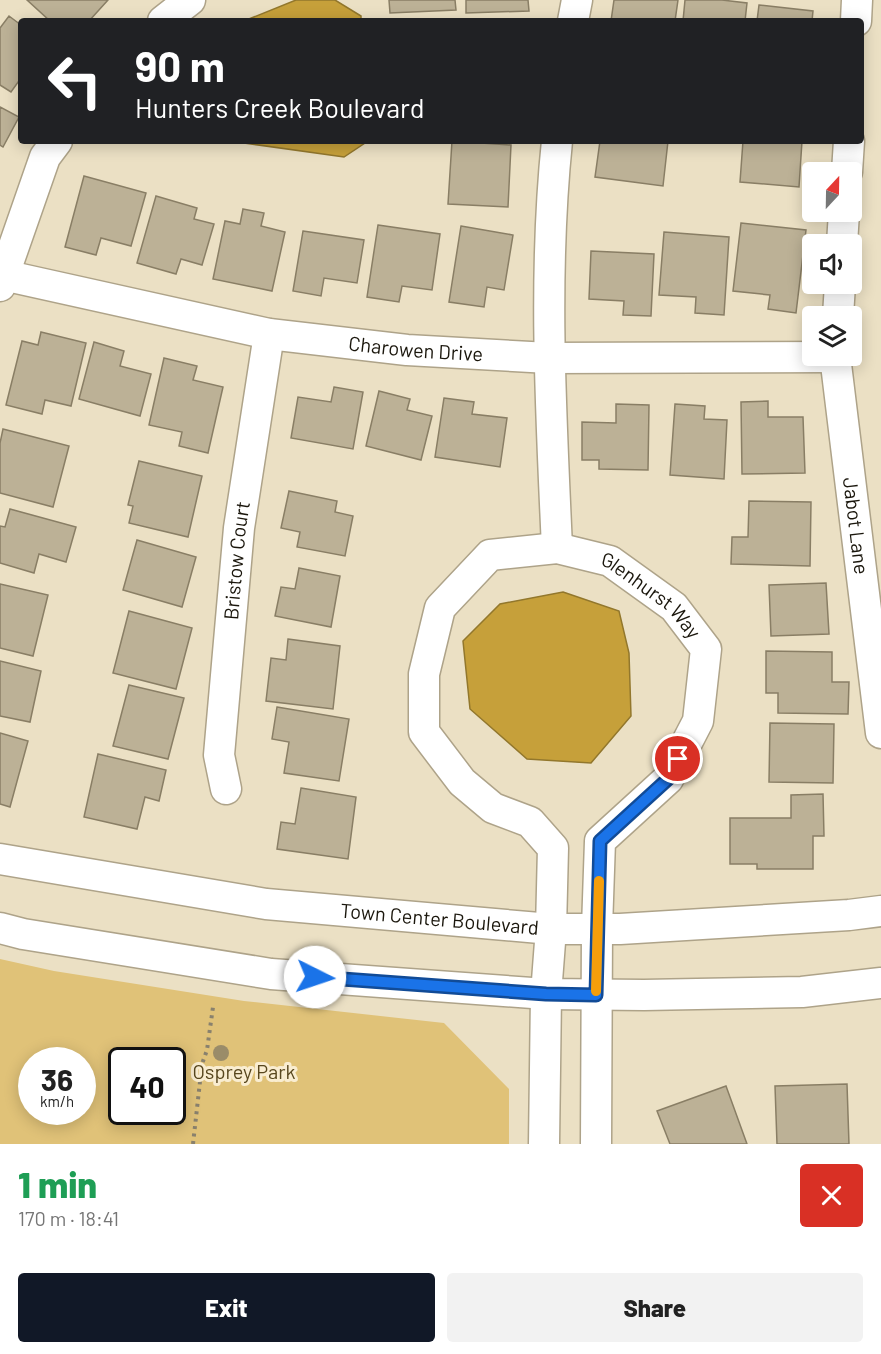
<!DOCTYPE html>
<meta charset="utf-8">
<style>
:root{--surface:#fff;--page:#f2f2f2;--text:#222;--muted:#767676;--accent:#111827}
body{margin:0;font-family:Barlow,sans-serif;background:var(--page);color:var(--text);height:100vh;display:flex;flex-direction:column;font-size:22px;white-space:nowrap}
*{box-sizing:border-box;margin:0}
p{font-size:20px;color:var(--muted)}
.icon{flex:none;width:33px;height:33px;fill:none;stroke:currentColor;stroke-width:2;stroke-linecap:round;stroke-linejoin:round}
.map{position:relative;height:1144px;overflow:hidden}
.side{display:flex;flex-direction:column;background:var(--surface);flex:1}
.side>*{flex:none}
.banner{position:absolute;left:18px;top:18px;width:846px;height:126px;border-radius:6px;box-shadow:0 3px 15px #0003;background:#202124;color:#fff;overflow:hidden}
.needle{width:39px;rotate:22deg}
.tools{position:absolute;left:802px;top:162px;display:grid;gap:12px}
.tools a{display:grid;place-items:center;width:60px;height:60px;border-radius:6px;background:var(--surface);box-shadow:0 3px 15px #0003;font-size:30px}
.speed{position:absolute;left:18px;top:1047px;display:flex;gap:12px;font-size:30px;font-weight:700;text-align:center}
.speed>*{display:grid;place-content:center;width:78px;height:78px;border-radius:50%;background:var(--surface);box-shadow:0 3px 15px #0003;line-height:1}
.speed small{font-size:15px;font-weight:400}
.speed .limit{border:3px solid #111;border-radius:9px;background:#fff;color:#111}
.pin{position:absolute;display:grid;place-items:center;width:51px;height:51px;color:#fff;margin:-26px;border:3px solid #fff;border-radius:50%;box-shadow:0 2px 6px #0007}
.me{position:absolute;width:66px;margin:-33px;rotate:94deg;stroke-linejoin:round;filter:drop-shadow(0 0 4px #0008)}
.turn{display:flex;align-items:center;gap:21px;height:126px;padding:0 18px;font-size:27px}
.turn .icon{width:78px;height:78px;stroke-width:2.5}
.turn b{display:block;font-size:42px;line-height:51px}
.round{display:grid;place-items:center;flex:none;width:63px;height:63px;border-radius:6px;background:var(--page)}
.headline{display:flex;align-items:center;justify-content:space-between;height:102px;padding:0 18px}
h1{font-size:36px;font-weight:800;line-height:45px;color:#1e9e55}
.button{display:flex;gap:12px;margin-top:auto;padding:12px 18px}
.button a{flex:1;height:69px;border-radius:6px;background:var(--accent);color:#fff;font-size:24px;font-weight:800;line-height:69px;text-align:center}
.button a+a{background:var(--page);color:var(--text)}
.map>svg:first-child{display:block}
.green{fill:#e0c278;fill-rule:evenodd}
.water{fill:#c6a03a;stroke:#92772c;stroke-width:1.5}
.building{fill:#bcb196;stroke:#897e65;stroke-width:1.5}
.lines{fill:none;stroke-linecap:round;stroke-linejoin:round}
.minor-casing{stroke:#aea389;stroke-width:33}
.path{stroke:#89816d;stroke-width:4;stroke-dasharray:3 4.5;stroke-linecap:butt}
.minor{stroke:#fff;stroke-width:30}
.tree{fill:#9a8c69}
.route-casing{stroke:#114b97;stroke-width:15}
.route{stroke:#1a73e8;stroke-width:10}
.slow{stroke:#f59e0b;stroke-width:10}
.labels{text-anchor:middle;stroke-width:6;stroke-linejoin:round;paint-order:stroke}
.street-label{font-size:20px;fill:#1a160c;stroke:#f9edd1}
.park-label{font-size:20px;fill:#58471e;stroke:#f9edd1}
</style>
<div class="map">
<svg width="881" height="1144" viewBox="0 0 881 1144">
<rect width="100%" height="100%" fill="#ebe0c4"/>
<path class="green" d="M0,959L54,971L244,1001L444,1023L509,1089V1144H0ZM32,1060H82V1112H32ZM122,1060H172V1112H122Z"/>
<path class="water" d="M296,0H335L361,16V21H244Z
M230,141H368L344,157Z
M563,592L619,611L629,653L631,716L591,763L527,759L470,709L463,641L500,604Z"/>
<path class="building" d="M27,0H108L89,21H50Z
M389,0H455L456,10L390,13Z
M466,0H528L529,11L466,13Z
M614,0H678L675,21H611Z
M685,0H722L747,3L745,21H683Z
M759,5L813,11L812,21H757Z
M9,16L21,25V78L11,92L0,85V28Z
M0,107L19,117L3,147L0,145Z
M452,141L511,145L508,207L448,204Z
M600,141H668L663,186L595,177Z
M743,141H802L799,187L740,182Z
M84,176L146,193L131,246L101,238L96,255L65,247Z
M156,196L197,208L194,219L214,224L202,265L181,259L176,274L137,263Z
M243,209L264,213L261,226L285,232L272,291L213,279L225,221L240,224Z
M741,223L806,230L796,313L768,309L770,295L733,291Z
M378,225L440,234L432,290L402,286L399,302L367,297Z
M461,226L513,235L504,290L487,287L484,307L449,302Z
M303,231L364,240L357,283L324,278L321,296L293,291Z
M664,232L729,237L724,315L695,313L696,297L659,295Z
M591,251L654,254L651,316L623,315L624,301L589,299Z
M41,332L86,343L71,406L45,400L42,414L6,405L22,341L38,345Z
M94,342L124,351L120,366L151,374L140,416L79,399Z
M164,358L197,366L193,380L223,387L208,453L179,446L182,432L149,425Z
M334,387L363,392L353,449L291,438L298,397L331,402Z
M379,391L410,399L407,410L432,416L421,460L366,446Z
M444,398L474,402L472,414L507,418L500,467L435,457Z
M768,401V417H803L805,473L742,474L741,402Z
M616,404L649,405L648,470L599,469V460H582V422L616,423Z
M675,404L705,406L704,419L727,420L724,479L670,475Z
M3,429L69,446L53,507L0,493V443Z
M139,461L202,476L188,537L129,523L133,506L128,505Z
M289,491L337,501L335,512L353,516L345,556L297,547L300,532L281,528Z
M749,501L811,502L810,566L731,564L732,537H748Z
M10,509L76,527L66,562L39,554L34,573L0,563V526L5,527Z
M137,540L196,557L182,607L123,590Z
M299,568L340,576L331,627L275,616L281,587L295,589Z
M826,583L829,634L771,636L769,585Z
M0,584L48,595L33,656L0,648Z
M129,611L192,628L176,689L113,673Z
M288,639L340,646L333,709L266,701L271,658L286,660Z
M766,651L832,652V682H849L848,714L778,713V693H766Z
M0,661L41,671L30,722L0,716Z
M129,685L184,698L168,759L113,746Z
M277,707L349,719L339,781L284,773L289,742L272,739Z
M770,723L834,724L833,783L769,782Z
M0,733L28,741L10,807L0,804Z
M98,754L166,770L159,801L145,797L137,829L84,817Z
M301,788L356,797L348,859L277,849L281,822L295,824Z
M823,794L824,836H813V869H757V864H730V818H791V795Z
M847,1084L849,1144H777L775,1086Z
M726,1086L747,1144H670L657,1111Z"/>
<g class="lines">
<g class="minor-casing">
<g id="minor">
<path d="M163,21L190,0"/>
<path d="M573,21L577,0"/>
<path d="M856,21L857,0"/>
<path d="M557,141C543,276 551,412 557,548"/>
<path d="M847,172L849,141"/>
<path d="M842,244L844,212"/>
<path id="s1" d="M3,275L269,334L407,350L549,358L835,357"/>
<path d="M0,286L45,157L57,141"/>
<path d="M838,316L840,284"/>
<path id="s2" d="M835,356L881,733"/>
<path id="s3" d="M226,789L219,755L239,528L269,334"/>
<path id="s4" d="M0,859L266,904L551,929H620L849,915L881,911"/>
<path d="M0,928L23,934L271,974L546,994L644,995L802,992L881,983"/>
<path id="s5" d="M544,1144L546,994L551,929L553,848L530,822L493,808L462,782L424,732V674L440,608L490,555L557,548L610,561L674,607L706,649L698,721L668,779L600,841L597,928L596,1144"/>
</g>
</g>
<path class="path" d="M193,1144L202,1064L207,1050L213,1007"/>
<use href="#minor" class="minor"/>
</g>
<circle class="tree" cx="221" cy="1053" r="8"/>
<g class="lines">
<g class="route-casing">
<path id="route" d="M315,977L546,994L596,995L600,841L668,779L678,759"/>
</g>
<use href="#route" class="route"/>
<path class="slow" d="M596,991L599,881"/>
</g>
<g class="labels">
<g class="street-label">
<text dy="7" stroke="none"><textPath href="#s1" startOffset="420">Charowen Drive</textPath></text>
<text dy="7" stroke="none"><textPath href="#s2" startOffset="171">Jabot Lane</textPath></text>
<text dy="7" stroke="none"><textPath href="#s3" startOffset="230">Bristow Court</textPath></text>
<text dy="7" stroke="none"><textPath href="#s5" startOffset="848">Glenhurst Way</textPath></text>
<text dy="7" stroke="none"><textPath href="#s4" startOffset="444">Town Center Boulevard</textPath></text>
</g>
<g class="park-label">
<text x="244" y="1079">Osprey Park</text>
</g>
</g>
</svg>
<div class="tools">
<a><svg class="needle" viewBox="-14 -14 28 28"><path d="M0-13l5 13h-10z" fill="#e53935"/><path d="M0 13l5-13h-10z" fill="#767676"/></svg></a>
<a><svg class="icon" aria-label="sound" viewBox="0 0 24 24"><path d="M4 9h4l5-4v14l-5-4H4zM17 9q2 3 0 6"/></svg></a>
<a><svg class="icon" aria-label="layers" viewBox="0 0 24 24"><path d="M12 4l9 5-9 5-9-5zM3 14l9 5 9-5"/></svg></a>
</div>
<div class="speed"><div>36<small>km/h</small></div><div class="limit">40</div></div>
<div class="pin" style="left:678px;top:759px;background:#d93025"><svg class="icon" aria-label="arrive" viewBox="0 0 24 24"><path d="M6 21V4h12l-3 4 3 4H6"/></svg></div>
<svg class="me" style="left:315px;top:977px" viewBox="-20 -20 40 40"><circle r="19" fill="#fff"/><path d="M0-13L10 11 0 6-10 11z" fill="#1a73e8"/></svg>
<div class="banner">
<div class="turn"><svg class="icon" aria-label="left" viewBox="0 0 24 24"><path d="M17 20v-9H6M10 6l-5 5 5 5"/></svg><div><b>90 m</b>Hunters Creek Boulevard</div></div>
</div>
</div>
<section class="side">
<div class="headline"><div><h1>1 min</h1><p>170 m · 18:41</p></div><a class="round" style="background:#d93025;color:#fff"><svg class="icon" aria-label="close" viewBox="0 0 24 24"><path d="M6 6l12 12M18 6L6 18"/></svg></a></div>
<div class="button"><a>Exit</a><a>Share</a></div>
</section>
